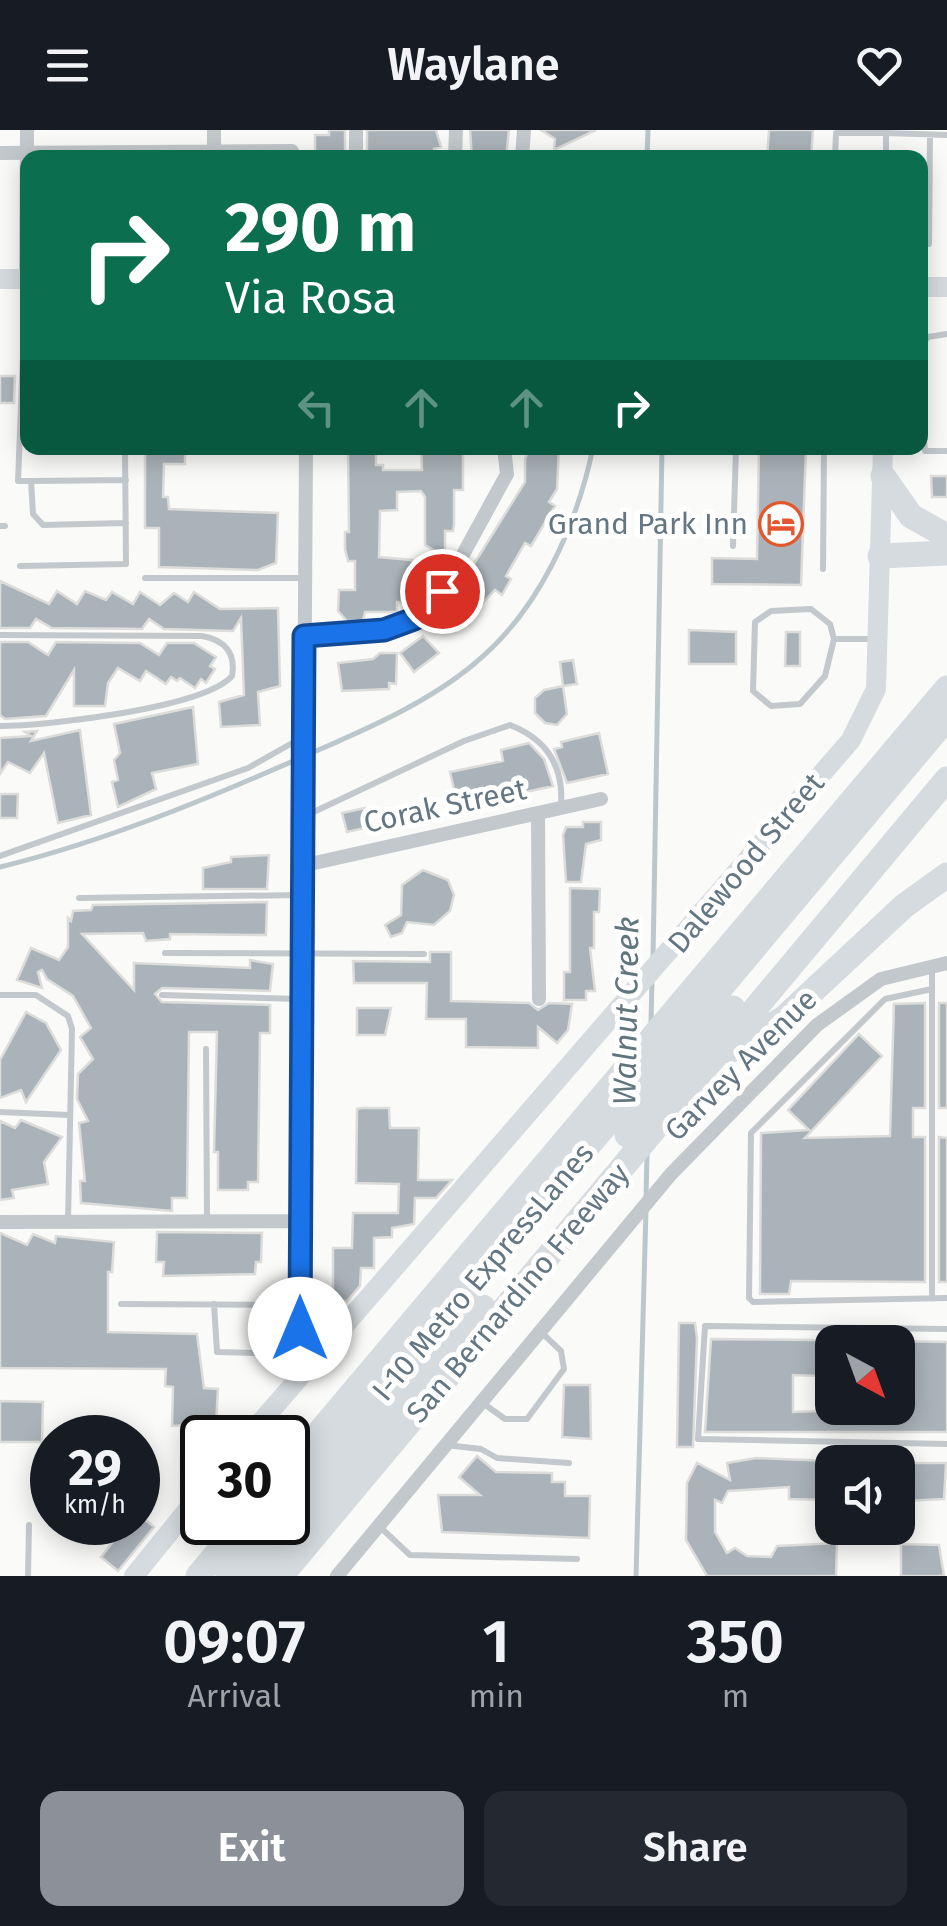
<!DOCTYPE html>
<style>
:root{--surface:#171b24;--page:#242831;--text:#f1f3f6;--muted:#9ea1a6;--accent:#8c9099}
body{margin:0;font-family:"Fira Sans",sans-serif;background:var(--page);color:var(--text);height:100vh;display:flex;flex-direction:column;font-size:38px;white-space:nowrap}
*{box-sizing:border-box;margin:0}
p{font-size:32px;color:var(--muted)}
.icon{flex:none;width:55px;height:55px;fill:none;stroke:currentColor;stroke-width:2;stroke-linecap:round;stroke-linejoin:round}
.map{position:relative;height:1446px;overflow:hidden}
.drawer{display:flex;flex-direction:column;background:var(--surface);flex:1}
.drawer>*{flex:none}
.banner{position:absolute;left:20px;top:20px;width:908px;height:305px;border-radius:20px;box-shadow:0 5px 25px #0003;background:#0b6e4f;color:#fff;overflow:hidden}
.needle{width:65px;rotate:139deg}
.controls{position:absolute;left:815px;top:1195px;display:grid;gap:20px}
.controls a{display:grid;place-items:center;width:100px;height:100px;border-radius:20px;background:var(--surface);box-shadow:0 5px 25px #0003;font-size:50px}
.speed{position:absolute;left:30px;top:1285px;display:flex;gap:20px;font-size:50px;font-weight:700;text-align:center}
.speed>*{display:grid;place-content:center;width:130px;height:130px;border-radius:50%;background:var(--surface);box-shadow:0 5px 25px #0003;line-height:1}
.speed small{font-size:25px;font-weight:400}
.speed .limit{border:5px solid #111;border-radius:15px;background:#fff;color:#111}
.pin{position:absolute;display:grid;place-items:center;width:85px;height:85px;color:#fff;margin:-42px;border:5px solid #fff;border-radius:50%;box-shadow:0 2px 10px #0007}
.me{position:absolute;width:110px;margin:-55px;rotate:0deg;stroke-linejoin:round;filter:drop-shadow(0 0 8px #0008)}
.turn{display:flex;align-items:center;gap:35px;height:210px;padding:0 40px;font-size:45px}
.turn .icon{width:130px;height:130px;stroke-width:2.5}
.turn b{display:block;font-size:70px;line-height:85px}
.lanes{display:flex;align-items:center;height:95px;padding:0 40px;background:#0003;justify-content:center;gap:50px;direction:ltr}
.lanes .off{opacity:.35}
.eta{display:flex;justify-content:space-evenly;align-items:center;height:170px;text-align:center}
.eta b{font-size:60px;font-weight:600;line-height:70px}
.primary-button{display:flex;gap:20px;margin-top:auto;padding:20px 40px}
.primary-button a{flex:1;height:115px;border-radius:20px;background:var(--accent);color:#fff;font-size:40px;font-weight:600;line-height:115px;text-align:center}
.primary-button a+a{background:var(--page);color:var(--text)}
header{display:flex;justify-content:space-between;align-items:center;height:130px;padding:0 40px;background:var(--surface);font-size:45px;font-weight:600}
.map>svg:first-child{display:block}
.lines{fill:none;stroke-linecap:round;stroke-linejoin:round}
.stream{stroke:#bbc7cb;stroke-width:5}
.building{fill:#aab3b9;stroke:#dcdcda;stroke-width:2.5}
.lane{stroke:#c3c8cc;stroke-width:6}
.street{stroke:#c3c8cc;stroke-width:14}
.secondary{stroke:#d6dbdf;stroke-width:20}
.highway{stroke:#d6dbdf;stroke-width:25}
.route-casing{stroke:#114b97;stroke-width:25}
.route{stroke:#1a73e8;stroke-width:18}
.labels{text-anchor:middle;stroke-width:10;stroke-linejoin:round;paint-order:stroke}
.poi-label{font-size:30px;fill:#657683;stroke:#fff;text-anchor:end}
.street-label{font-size:30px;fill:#657683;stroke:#fff}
.water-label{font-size:32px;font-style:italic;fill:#60757c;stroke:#fff}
</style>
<header><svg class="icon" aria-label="menu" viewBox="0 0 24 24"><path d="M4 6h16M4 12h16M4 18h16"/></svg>Waylane<svg class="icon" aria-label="heart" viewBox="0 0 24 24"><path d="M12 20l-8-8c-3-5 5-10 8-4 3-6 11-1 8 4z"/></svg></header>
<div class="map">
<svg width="947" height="1446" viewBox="0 0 947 1446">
<rect width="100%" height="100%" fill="#fafaf8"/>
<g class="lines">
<path class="stream" d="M647,28L648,0
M0,737C106,711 207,669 307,625C364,600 426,574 474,534C539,481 576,397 593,318
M653,828L662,318
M651,893L652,849
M646,1068L647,1024
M636,1446L646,1079"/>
</g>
<path class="building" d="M329,0H345V28H315V5H329Z
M367,0H436L441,17L434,19L436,28H367Z
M470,0H509L506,28H472Z
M541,0H596L554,20L555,9Z
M769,0H813L811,28H767Z
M0,246H15L14,273H0Z
M145,318H185V334H164L163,367H168L169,379L278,383L276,433L258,440L159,437V398H145Z
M348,318H376V335H383V340H422L421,318H463V360H454V395L453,401H445V427L425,415V367L421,361L397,362V380L380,381L379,427L412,430V472H397V482H365L363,491H347L338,481L339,460H355V431H348L345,419V402H349Z
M530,318H559L557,359L549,372L555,376L531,416L525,413L506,446L511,449L502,465L495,460L459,498L444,485L456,463L463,469L476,445L470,441L477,429L525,352V329Z
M759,318H806L801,455L712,454V428L757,429Z
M931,346H947V367H932Z
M0,451L49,474L57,461L77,474L85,461L106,470L112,462L133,474L140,462L160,475L174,463L188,472L194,462L220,479L278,478L280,556L258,562L260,595L221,597L219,572L244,565L241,488L233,501L164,499L149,489L142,499L52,498L36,489L30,498H0Z
M689,500L736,502V534H689Z
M786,502H800V536H785Z
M423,506L439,523L414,542L400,523Z
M0,512H28L48,525L56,512L140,513L159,525L167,513H194L216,527L210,536L215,539L206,553L201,549L195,558L180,548L177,551L171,547L166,554L146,541L140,551L118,538L108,553L105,576H74V540L46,586L5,589L0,585Z
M380,523H397L396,554L389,553V559L342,561L338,533L373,529Z
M573,530L577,554L563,556L560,532Z
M563,556L567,584L557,595L545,593L535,583V568L544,560Z
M193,577L198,634L152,643L156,659L118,677L112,652L118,650L114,630L120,623L114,594Z
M80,600L91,685L58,693L44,623L30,643L8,632L0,644V608L31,606L25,602L37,601L31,611Z
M599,603L608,644L567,653L554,619L562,617L561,612Z
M529,613L544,629L553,656L458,677L450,642L503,631L501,620Z
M0,664H18L17,688H0Z
M365,678L369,697L347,702L342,683Z
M583,692H601V710L586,714L581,752H566L563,705L566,697H583Z
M269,725L267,759H203V738L231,732V727Z
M423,740L448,750L454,765L450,781L434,795L407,792L402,803L391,807L385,795L401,785L402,755Z
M570,758L600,759L599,782H594V818H590L595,861H586V870H564V842H570Z
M267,772L266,805L170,804V809L146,811L143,803L82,804L134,860V833L250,838V830L273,834L270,861L162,858L155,864L162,872L270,875V903H260L258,1052H248V1060H218V1022H214L217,902H189L187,1068H172V1081L81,1073L80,1051H85L79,993L88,991L77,969L78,944L93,929L80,907L91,898L73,866L47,849L42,840L38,842L42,858L17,850L31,818L59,830L68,817V788L71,791L73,781L91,780L93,775Z
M430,822H451V871L529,873L538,880L549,873L572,874L568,900L557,913L538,897V918L466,917V889H426L427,853H354L353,831L430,832Z
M925,873V978H913V1007H925V1152L791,1151L789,1164H760L761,1003L809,1000L788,980L859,904L882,926L805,1008L890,1006L894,874Z
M939,873H947V978H939Z
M357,878H391L385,905H357Z
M26,882L46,893L61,920L26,972L21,960L0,968V930Z
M362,978H389L390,998H419L418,1050H452L436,1068H415L414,1094L392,1098V1107L374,1108V1138H361L360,1156L347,1171H333V1118H352L353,1083H398L399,1054L356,1053L357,979Z
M21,990L62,1007L44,1032L48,1054L12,1060L14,1068L0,1070V991L15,998Z
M939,1007L947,1008V1152H939Z
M157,1102L262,1103L261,1132H256L255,1144L163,1146L164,1132H156Z
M0,1103L27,1115L33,1104L55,1113L56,1106L114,1112L112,1142H108V1202L197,1204L204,1258L218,1259L216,1294L172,1296L173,1257L165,1256L166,1239L0,1238Z
M679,1193H695L697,1208L693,1317H677Z
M711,1209L818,1210V1246L793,1245V1282L898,1278V1211L947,1212V1302H705Z
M564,1255H590L591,1309L562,1307Z
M0,1271L43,1272L42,1312H0Z
M477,1326L496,1342L552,1343V1352H565V1366H590L589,1408L442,1402L438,1365H480L459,1347Z
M756,1328L831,1331L828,1370L789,1369V1357L728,1361L722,1373L715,1370V1402L727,1423L735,1418L747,1426L771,1427L777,1416L837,1413L836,1446H707L686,1410L687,1353L697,1333L730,1350L727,1333Z
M898,1333H946L944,1369L904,1371V1362L898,1361Z
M141,1386L154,1397L118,1441L101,1427L123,1399L127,1403Z
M901,1414L939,1415L944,1446H901Z"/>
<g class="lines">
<path class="lane" d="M835,28L836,3H886
M886,28V3L947,5
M920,115L929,114L930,5
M26,151L18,351H31L33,384L43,395L126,393
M920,263L925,321H947
M923,263L922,214L928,207L947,204
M31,351L126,350
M0,396H5
M733,416L736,318
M20,436L126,434L125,318
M823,439L824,318
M145,448H303
M0,505L202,506C225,510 236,523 232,546C204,578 46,596 0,596
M834,509L825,546L800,574L771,576L753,561L755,492L771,481L811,479L830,494L834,509H876
M303,687L464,611L510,595C546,609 564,636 561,676
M0,726L248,638L301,608
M79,768L301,765
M165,823L424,824
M932,839V859L885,869L751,1003L749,1168L753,1172L947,1168
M0,865H36L68,886L72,899L68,1091
M162,865L300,869
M206,919L207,1090
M0,982L69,985
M932,1169V859
M121,1174L298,1175
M214,1174L217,1222L300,1224
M947,1199L705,1196L698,1309L947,1314
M484,1274L505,1289H527L564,1239L561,1221L540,1201
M446,1315L481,1319L497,1328L569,1333
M380,1397L410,1425L577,1429
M28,1446L29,1395"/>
<path class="street" d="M214,21V0
M0,23L292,21
M356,28V0
M455,28L456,0
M522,28L524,0
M26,149L27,0
M304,507L383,500L415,489L443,461L507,344L504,318
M538,684L539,869
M301,736L601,669
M0,1092L300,1091
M300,1244L306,318
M337,1446L671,1044L817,895L881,849L947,833"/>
<path class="secondary" d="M0,149H28
M920,157H947
M247,1308L851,610L876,559L883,318
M134,1446L202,1362"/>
<path class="highway" d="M883,346L911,386L947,406
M880,426L947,423
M729,921L784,888L904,776L947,745
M627,1005L733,878
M288,1339L947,558
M288,1374L947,588
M198,1446L243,1392
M228,1446L272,1392
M257,1446L483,1177
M281,1446L947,649"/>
</g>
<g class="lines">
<g class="route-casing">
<path id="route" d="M300,1199L304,506L384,500L414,489L442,461"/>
</g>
<use href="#route" class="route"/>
</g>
<defs>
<g id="hotel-ring" transform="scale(2.25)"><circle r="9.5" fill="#fff" stroke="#e4572e" stroke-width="1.5"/><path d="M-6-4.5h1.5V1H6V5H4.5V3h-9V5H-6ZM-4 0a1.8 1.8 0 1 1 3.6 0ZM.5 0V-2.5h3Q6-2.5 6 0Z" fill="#e4572e"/></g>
</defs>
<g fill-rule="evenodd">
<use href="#hotel-ring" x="781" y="394"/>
</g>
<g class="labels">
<g class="poi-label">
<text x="748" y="404">Grand Park Inn</text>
</g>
<g class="street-label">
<text transform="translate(445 676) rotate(-12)" y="10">Corak Street</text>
<text transform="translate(746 733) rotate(-50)" y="10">Dalewood Street</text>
<text transform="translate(741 935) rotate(-45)" y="10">Garvey Avenue</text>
<text transform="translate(483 1142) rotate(-50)" y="10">I-10 Metro ExpressLanes</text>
<text transform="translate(518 1163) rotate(-50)" y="10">San Bernardino Freeway</text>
</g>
<g class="water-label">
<text transform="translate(626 881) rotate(-89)" y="11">Walnut Creek</text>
</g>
</g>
</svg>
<div class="controls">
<a><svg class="needle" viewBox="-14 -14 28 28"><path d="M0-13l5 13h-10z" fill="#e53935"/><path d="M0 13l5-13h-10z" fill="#9ea1a6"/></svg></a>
<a><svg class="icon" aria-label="sound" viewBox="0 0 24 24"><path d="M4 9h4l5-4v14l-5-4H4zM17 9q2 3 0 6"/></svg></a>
</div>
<div class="speed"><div>29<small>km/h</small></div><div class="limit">30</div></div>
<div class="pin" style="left:442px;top:461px;background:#d93025"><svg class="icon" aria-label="arrive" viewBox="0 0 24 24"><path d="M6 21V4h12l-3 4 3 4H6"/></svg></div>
<svg class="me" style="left:300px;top:1199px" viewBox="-20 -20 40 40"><circle r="19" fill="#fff"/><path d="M0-13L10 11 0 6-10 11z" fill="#1a73e8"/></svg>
<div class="banner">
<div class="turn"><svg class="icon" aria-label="right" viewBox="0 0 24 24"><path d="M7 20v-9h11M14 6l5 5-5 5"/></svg><div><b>290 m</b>Via Rosa</div></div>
<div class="lanes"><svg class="icon off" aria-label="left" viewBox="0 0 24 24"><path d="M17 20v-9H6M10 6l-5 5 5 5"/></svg><svg class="icon off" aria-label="ahead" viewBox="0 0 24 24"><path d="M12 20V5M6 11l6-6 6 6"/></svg><svg class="icon off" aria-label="ahead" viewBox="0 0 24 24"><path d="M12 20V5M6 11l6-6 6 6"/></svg><svg class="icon" aria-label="right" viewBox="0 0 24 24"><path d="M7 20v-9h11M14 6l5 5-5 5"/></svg></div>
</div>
</div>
<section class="drawer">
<div class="eta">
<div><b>09:07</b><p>Arrival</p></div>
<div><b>1</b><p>min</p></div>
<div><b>350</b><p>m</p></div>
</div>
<div class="primary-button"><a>Exit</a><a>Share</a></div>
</section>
